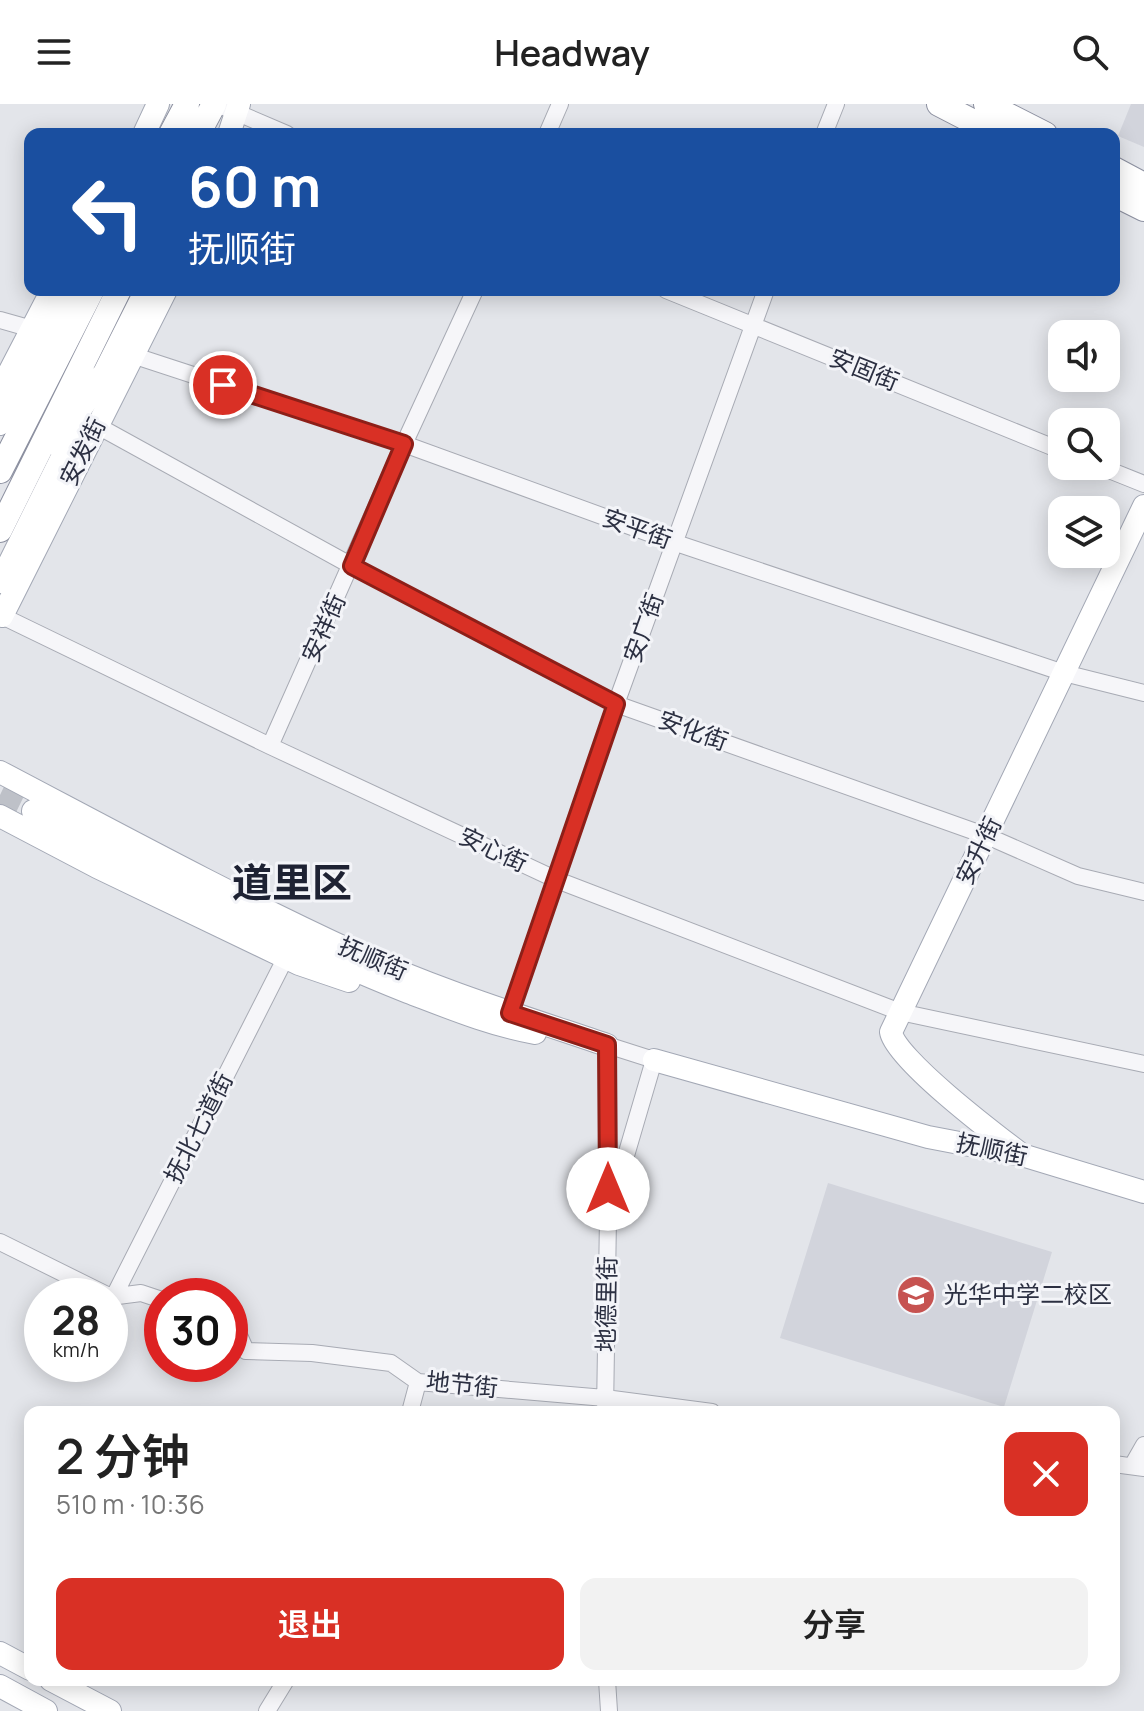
<!DOCTYPE html>
<html lang="zh">
<meta charset="utf-8">
<style>
:root{--surface:#fff;--page:#f2f2f2;--text:#222;--muted:#767676;--accent:#d93025}
body{margin:0;font-family:Manrope,"Noto Sans SC",sans-serif;background:var(--page);color:var(--text);height:100vh;display:flex;flex-direction:column;font-size:30px;white-space:nowrap}
*{box-sizing:border-box;margin:0}
p{font-size:26px;color:var(--muted)}
.icon{flex:none;width:44px;height:44px;fill:none;stroke:currentColor;stroke-width:2;stroke-linecap:round;stroke-linejoin:round}
.map{position:relative;flex:1;overflow:hidden}
.side{position:absolute;left:24px;top:1302px;width:1096px;height:280px;display:flex;flex-direction:column;background:var(--surface);border-radius:16px;box-shadow:0 4px 20px #0003}
.side>*{flex:none}
.guide{position:absolute;left:24px;top:24px;width:1096px;height:168px;border-radius:16px;box-shadow:0 4px 20px #0003;background:#1a4fa0;color:#fff;overflow:hidden}
.tools{position:absolute;left:1048px;top:216px;display:grid;gap:16px}
.tools a{display:grid;place-items:center;width:72px;height:72px;border-radius:16px;background:var(--surface);box-shadow:0 4px 20px #0003;font-size:40px}
.speed{position:absolute;left:24px;top:1174px;display:flex;gap:16px;font-size:40px;font-weight:700;text-align:center}
.speed>*{display:grid;place-content:center;width:104px;height:104px;border-radius:50%;background:var(--surface);box-shadow:0 4px 20px #0003;line-height:1}
.speed small{font-size:20px;font-weight:400}
.speed .limit{border:12px solid #d22;background:#fff;color:#111}
.pin{position:absolute;display:grid;place-items:center;width:68px;height:68px;color:#fff;margin:-34px;border:4px solid #fff;border-radius:50%;box-shadow:0 2px 8px #0007}
.me{position:absolute;width:88px;margin:-44px;rotate:0deg;stroke-linejoin:round;filter:drop-shadow(0 0 6px #0008)}
.turn{display:flex;align-items:center;gap:28px;height:168px;padding:0 32px;font-size:36px}
.turn .icon{width:104px;height:104px;stroke-width:2.5}
.turn b{display:block;font-size:56px;line-height:68px}
.round{display:grid;place-items:center;flex:none;width:84px;height:84px;border-radius:16px;background:var(--page)}
.overview{display:flex;align-items:center;justify-content:space-between;height:136px;padding:0 32px}
h1{font-size:48px;font-weight:600;line-height:60px}
.button{display:flex;gap:16px;margin-top:auto;padding:16px 32px}
.button a{flex:1;height:92px;border-radius:16px;background:var(--accent);color:#fff;font-size:32px;font-weight:600;line-height:92px;text-align:center}
.button a+a{background:var(--page);color:var(--text)}
header{display:flex;justify-content:space-between;align-items:center;height:104px;padding:0 32px;background:var(--surface);font-size:36px;font-weight:600}
.map>svg:first-child{display:block}
.built{fill:#d2d4dc}
.lines{fill:none;stroke-linecap:round;stroke-linejoin:round}
.major-tunnel{stroke:#bec1c8;stroke-width:22;stroke-dasharray:22 11;stroke-linecap:butt}
.minor-casing{stroke:#a8abb4;stroke-width:18}
.major-casing{stroke:#a3a8b5;stroke-width:24}
.highway-casing{stroke:#8c90a0;stroke-width:26}
.minor{stroke:#f6f6f9;stroke-width:16}
.major{stroke:#fff;stroke-width:22}
.highway{stroke:#fff;stroke-width:24}
.route-casing{stroke:#8d1f18;stroke-width:20}
.route{stroke:#d93025;stroke-width:14}
.labels{text-anchor:middle;stroke-width:6;stroke-linejoin:round;paint-order:stroke}
.street-label{font-size:24px;fill:#2c3042;stroke:#f3f4f8}
.poi-label{font-size:24px;fill:#2c3042;stroke:#f3f4f8;text-anchor:start}
.town-label{font-size:40px;font-weight:bold;fill:#1e2233;stroke:#f3f4f8}
</style>
<header><svg class="icon" aria-label="menu" viewBox="0 0 24 24"><path d="M4 6h16M4 12h16M4 18h16"/></svg>Headway<svg class="icon" aria-label="search" viewBox="0 0 24 24"><circle cx="10" cy="10" r="6"/><path d="M15 15l6 6"/></svg></header>
<div class="map">
<svg width="1144" height="1607" viewBox="0 0 1144 1607">
<rect width="100%" height="100%" fill="#e3e5ea"/>
<path class="built" d="M1131,0H1144V43L1118,32Z
M828,1079L1052,1148L1004,1303L780,1234Z"/>
<g class="lines">
<path class="major-tunnel" d="M0,691L33,707"/>
<g class="minor-casing">
<path id="minor" d="M226,4L287,30
M547,30L560,0
M824,30L836,0
M666,186L1062,347
M0,216L32,225
M132,251L404,340L676,439L1064,569L1144,589
M96,321L352,462L616,600L987,732L1078,772L1144,788
M1099,362L1144,380
M2,512L270,642L557,776L900,908L1144,960
M270,642L404,340L475,186
M510,909L616,600L766,186
M0,1138L109,1192
M110,1193L141,1189L162,1196
M113,1194L286,853
M230,1225L238,1229L246,1247L312,1249L391,1259L418,1278L605,1294L712,1308
M410,1308L418,1278
M605,1308L608,1113L654,956L607,941L608,1113
M1114,1360L1144,1364
M1132,1362L1144,1341
M607,1576L609,1607
M267,1607L286,1576"/>
</g>
<g class="major-casing">
<path id="major" d="M144,30L158,0
M229,30L239,0
M0,286L52,186
M95,287L146,186
M0,320L70,186
M0,478L78,321
M2,512L166,186
M0,668C116,729 232,792 351,847C434,885 521,912 607,941
M33,707C156,769 279,837 408,888C450,904 491,921 535,929
M0,712L97,763L299,860L349,877
M654,956L928,1033L1022,1051L1144,1088
M1022,1051C997,1032 895,955 891,928L1144,402
M0,1549L30,1565
M51,1576L110,1607
M0,1582L46,1607"/>
</g>
<g class="highway-casing">
<path id="highway" d="M939,0L997,30
M986,0L1045,30
M171,30L187,0
M198,30L214,0
M1114,65L1144,81
M1114,90L1144,105
M25,290L43,239
M56,339L102,273
M0,367L92,186
M0,426L119,186"/>
</g>
<use href="#minor" class="minor"/>
<use href="#major" class="major"/>
<use href="#highway" class="highway"/>
</g>
<g class="lines">
<g class="route-casing">
<path id="route" d="M223,281L404,340L352,462L616,600L510,909L607,941L608,1085"/>
</g>
<use href="#route" class="route"/>
</g>
<defs>
<g id="school-disc" transform="scale(2)"><circle r="9.5" fill="#c65351" stroke="#f3f4f8"/><path d="M0-5L7-2L0 1L-7-2ZM-4 1L0 2.5L4 1V4Q0 6-4 4Z" fill="#fff"/></g>
</defs>
<g fill-rule="evenodd">
<use href="#school-disc" x="916" y="1191"/>
</g>
<g class="labels">
<g class="street-label">
<text transform="translate(864 266) rotate(22)" y="8">安固街</text>
<text transform="translate(83 348) rotate(-64)" y="8">安发街</text>
<text transform="translate(637 425) rotate(20)" y="8">安平街</text>
<text transform="translate(324 524) rotate(-66)" y="8">安祥街</text>
<text transform="translate(644 524) rotate(-70)" y="8">安广街</text>
<text transform="translate(693 627) rotate(20)" y="8">安化街</text>
<text transform="translate(493 746) rotate(25)" y="8">安心街</text>
<text transform="translate(979 747) rotate(-64)" y="8">安升街</text>
<text transform="translate(373 855) rotate(23)" y="8">抚顺街</text>
<text transform="translate(199 1024) rotate(-63)" y="8">抚北七道街</text>
<text transform="translate(992 1046) rotate(12)" y="8">抚顺街</text>
<text transform="translate(607 1200) rotate(-89)" y="8">地德里街</text>
<text transform="translate(462 1281) rotate(6)" y="8">地节街</text>
</g>
<g class="poi-label">
<text x="944" y="1199">光华中学二校区</text>
</g>
<g class="town-label">
<text x="292" y="793">道里区</text>
</g>
</g>
</svg>
<div class="tools">
<a><svg class="icon" aria-label="sound" viewBox="0 0 24 24"><path d="M4 9h4l5-4v14l-5-4H4zM17 9q2 3 0 6"/></svg></a>
<a><svg class="icon" aria-label="search" viewBox="0 0 24 24"><circle cx="10" cy="10" r="6"/><path d="M15 15l6 6"/></svg></a>
<a><svg class="icon" aria-label="layers" viewBox="0 0 24 24"><path d="M12 4l9 5-9 5-9-5zM3 14l9 5 9-5"/></svg></a>
</div>
<div class="speed"><div>28<small>km/h</small></div><div class="limit">30</div></div>
<div class="pin" style="left:223px;top:281px;background:#d93025"><svg class="icon" aria-label="arrive" viewBox="0 0 24 24"><path d="M6 21V4h12l-3 4 3 4H6"/></svg></div>
<svg class="me" style="left:608px;top:1085px" viewBox="-20 -20 40 40"><circle r="19" fill="#fff"/><path d="M0-13L10 11 0 6-10 11z" fill="#d93025"/></svg>
<div class="guide">
<div class="turn"><svg class="icon" aria-label="left" viewBox="0 0 24 24"><path d="M17 20v-9H6M10 6l-5 5 5 5"/></svg><div><b>60 m</b>抚顺街</div></div>
</div>
<section class="side">
<div class="overview"><div><h1>2 分钟</h1><p>510 m · 10:36</p></div><a class="round" style="background:#d93025;color:#fff"><svg class="icon" aria-label="close" viewBox="0 0 24 24"><path d="M6 6l12 12M18 6L6 18"/></svg></a></div>
<div class="button"><a>退出</a><a>分享</a></div>
</section>
</div>
